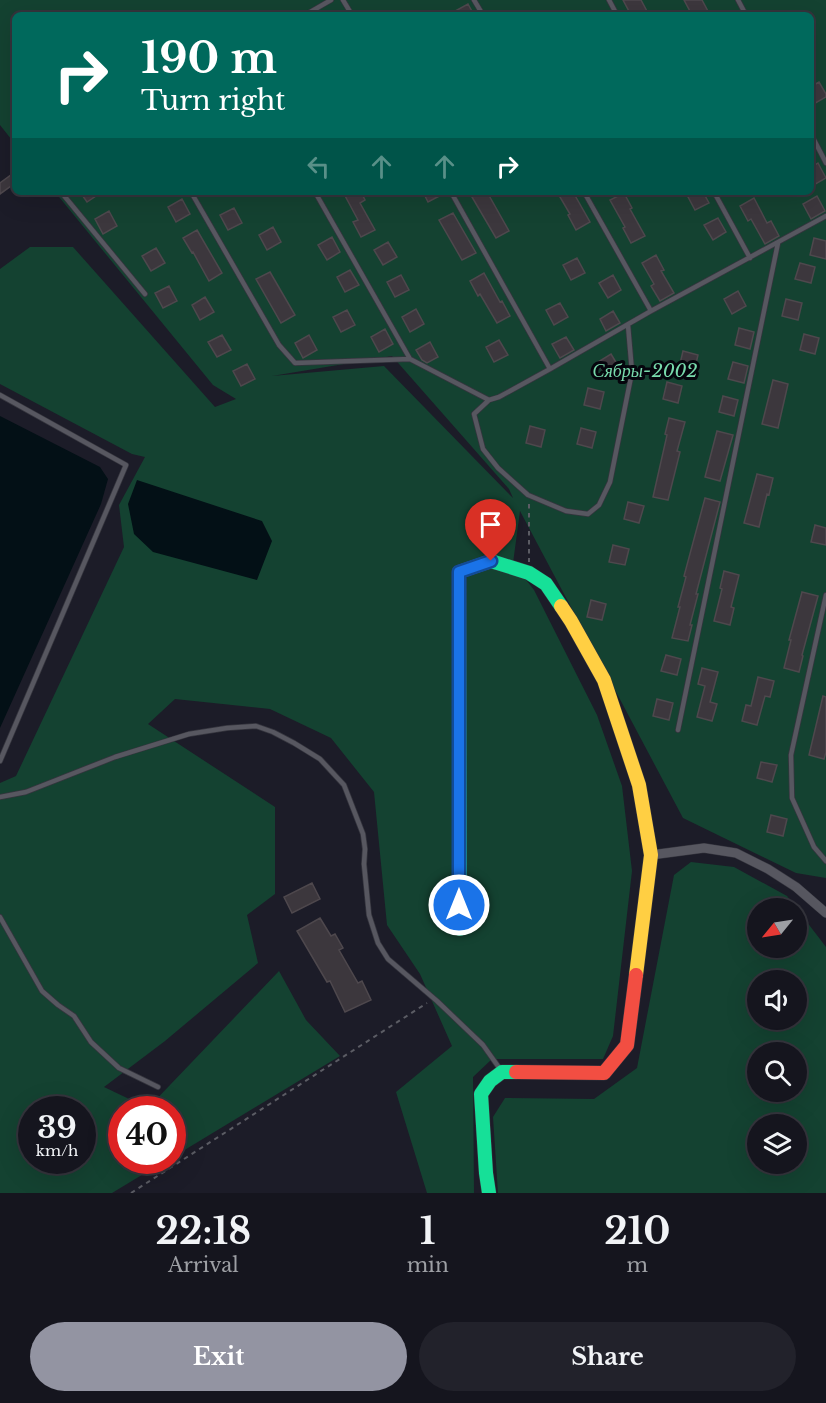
<!DOCTYPE html>
<meta charset="utf-8">
<style>
:root{--surface:#15151e;--page:#22222b;--text:#f1f3f6;--muted:#9d9fa4;--line:#34343c;--accent:#9394a2}
body{margin:0;font-family:"Libre Baskerville",serif;background:var(--page);color:var(--text);height:100vh;display:flex;flex-direction:column;font-size:22px;white-space:nowrap}
*{box-sizing:border-box;margin:0}
p{font-size:20px;color:var(--muted)}
.icon{flex:none;width:33px;height:33px;fill:none;stroke:currentColor;stroke-width:2;stroke-linecap:round;stroke-linejoin:round}
.map{position:relative;height:1193px;overflow:hidden}
.sheet{display:flex;flex-direction:column;background:var(--surface);flex:1}
.sheet>*{flex:none}
.guide{position:absolute;left:12px;top:12px;width:802px;height:183px;border-radius:9px;box-shadow:0 6px 24px #0002,0 0 0 2px var(--line);background:#00695c;color:#fff;overflow:hidden}
.needle{width:39px;rotate:240deg}
.controls{position:absolute;left:747px;top:898px;display:grid;gap:12px}
.controls a{display:grid;place-items:center;width:60px;height:60px;border-radius:50%;background:var(--surface);box-shadow:0 6px 24px #0002,0 0 0 2px var(--line);font-size:30px}
.speed{position:absolute;left:18px;top:1096px;display:flex;gap:12px;font-size:30px;font-weight:700;text-align:center}
.speed>*{display:grid;place-content:center;width:78px;height:78px;border-radius:50%;background:var(--surface);box-shadow:0 6px 24px #0002,0 0 0 2px var(--line);line-height:1}
.speed small{font-size:15px;font-weight:400}
.speed .limit{border:9px solid #d22;background:#fff;color:#111}
.pin{position:absolute;display:grid;place-items:center;width:51px;height:51px;color:#fff;margin:-62px -26px;border-radius:50% 50% 50% 0;rotate:-45deg;box-shadow:0 0 6px #0007}
.pin .icon{rotate:45deg}
.me{position:absolute;width:66px;margin:-33px;rotate:0deg;stroke-linejoin:round;filter:drop-shadow(0 0 4px #0008)}
.turn{display:flex;align-items:center;gap:21px;height:126px;padding:0 30px;font-size:27px}
.turn .icon{width:78px;height:78px;stroke-width:2.5}
.turn b{display:block;font-size:42px;line-height:51px}
.lanes{display:flex;align-items:center;height:57px;padding:0 30px;background:#0003;justify-content:center;gap:30px;direction:ltr}
.lanes .off{opacity:.35}
.eta{display:flex;justify-content:space-evenly;align-items:center;height:102px;text-align:center}
.eta b{font-size:36px;font-weight:700;line-height:42px}
.primary-button{display:flex;gap:12px;margin-top:auto;padding:12px 30px}
.primary-button a{flex:1;height:69px;border-radius:36px;background:var(--accent);color:#fff;font-size:24px;font-weight:700;line-height:69px;text-align:center}
.primary-button a+a{background:var(--page);color:var(--text)}
.map>svg:first-child{display:block}
.green{fill:#144231;fill-rule:evenodd}
.water{fill:#031016}
.building{fill:#3c373d;stroke:#4e484d;stroke-width:1.5}
.lines{fill:none;stroke-linecap:round;stroke-linejoin:round}
.lane-casing{stroke:#35353e;stroke-width:6}
.street-casing{stroke:#35353e;stroke-width:10}
.fast-casing{stroke:#35353e;stroke-width:15}
.slow-casing{stroke:#35353e;stroke-width:15}
.jam-casing{stroke:#35353e;stroke-width:15}
.path{stroke:#5b5c64;stroke-width:2;stroke-dasharray:4.5 4.5;stroke-linecap:butt}
.lane{stroke:#575760;stroke-width:4.5}
.street{stroke:#575760;stroke-width:9}
.fast{stroke:#16e098;stroke-width:14}
.slow{stroke:#ffcf43;stroke-width:14}
.jam{stroke:#f24e42;stroke-width:14}
.route-casing{stroke:#114b97;stroke-width:15}
.route{stroke:#1a73e8;stroke-width:10}
.labels{text-anchor:middle;stroke-width:6;stroke-linejoin:round;paint-order:stroke}
.park-label{font-size:18px;font-style:italic;fill:#78daac;stroke:#05050d}
</style>
<div class="map">
<svg width="826" height="1193" viewBox="0 0 826 1193">
<rect width="100%" height="100%" fill="#1c1c28"/>
<path class="green" d="M0,0H826V878L796,873L683,818L520,511L513,563L534,590L597,715L622,786L632,871L613,1036L603,1059H492L473,1077L474,1193H427L396,1092L452,1046L420,974L387,925L374,792L331,738L270,709L175,699L148,724L275,807V894L247,915L258,963L165,1041L104,1087L148,1108L279,971L306,1020L340,1056L173,1157L172,1110H122V1161H165L112,1193H0V783L16,776L124,547L119,505L145,457L132,454L0,384V269L30,247H73L215,407L236,399L213,385L55,192H812V15H15V144L0,125ZM392,356L509,489L513,498L384,366L272,376ZM32,1110H82V1161H32Z
M691,862L734,867L787,896L826,947V1193H498L493,1117L505,1098L594,1099L637,1068L674,875ZM758,909H796V948H758ZM758,981H796V1020H758ZM758,1053H796V1092H758ZM758,1125H796V1164H758Z"/>
<path class="water" d="M0,416L100,467L108,479L101,504L0,728Z
M137,480L262,521L272,541L257,580L153,552L134,534L128,504Z"/>
<path class="building" d="M623,0H641L649,15H631Z
M684,0H702L710,15H692Z
M468,4L474,15H448Z
M819,82L826,94V97L812,105V86Z
M818,163L826,178L812,186V167Z
M15,172V183L0,194V183Z
M80,192H102L87,202Z
M343,192H361L365,200L360,203L375,230L361,237L353,222L358,220Z
M423,192H447L428,202Z
M482,192H487L509,231L496,238L472,197Z
M557,192H573L590,222L576,230L568,215L570,214Z
M692,192H703L709,203L695,210L687,195Z
M624,193L632,208L630,209L645,236L631,243L623,228L625,227L610,200Z
M817,196L825,211L811,219L803,204Z
M754,198L767,223L771,221L779,236L765,244L751,219L748,221L740,206Z
M182,199L190,214L176,222L168,207Z
M234,208L242,223L228,230L220,215Z
M109,211L117,226L103,234L95,219Z
M453,213L476,253L462,260L439,220Z
M718,218L726,232L713,240L704,225Z
M273,227L281,242L267,250L259,235Z
M197,230L222,273L209,281L193,252L192,253L183,238Z
M332,237L340,252L327,260L318,245Z
M814,238L826,241V259L810,255Z
M388,242L397,257L383,265L374,250Z
M156,248L165,263L151,271L142,256Z
M656,255L664,270L661,271L674,293L660,301L651,286L654,284L642,263Z
M577,258L585,273L571,280L563,265Z
M800,263L815,267L811,283L795,279Z
M350,270L359,285L345,292L337,277Z
M270,272L295,315L281,323L256,279Z
M484,273L500,302L502,301L510,316L497,323L480,294L478,296L470,281Z
M401,275L409,290L395,297L387,282Z
M613,275L621,290L608,298L599,283Z
M169,286L177,301L163,308L155,293Z
M738,291L746,306L732,314L724,299Z
M205,297L214,312L200,320L192,305Z
M786,299L802,303L798,320L782,316Z
M560,303L568,317L554,325L546,310Z
M416,309L424,324L410,332L402,317Z
M347,310L355,325L341,332L333,317Z
M613,311L620,323L606,331L600,319Z
M739,328L754,332L750,349L735,345Z
M385,329L393,344L379,352L371,337Z
M804,334L819,338L815,354L800,350Z
M222,335L231,350L217,357L208,342Z
M309,335L317,350L303,358L295,343Z
M566,337L574,350L560,358L552,344Z
M499,340L508,355L494,362L486,347Z
M430,342L438,357L427,363L422,360L416,350Z
M683,351L698,355L694,372L679,368Z
M611,354L620,369L606,377L598,362Z
M733,362L748,366L744,383L728,379Z
M247,364L255,379L241,386L233,371Z
M773,380L788,384L778,428L762,424Z
M667,382L682,386L678,403L663,399Z
M588,388L604,392L600,409L584,405Z
M723,396L738,400L734,416L719,412Z
M669,418L685,422L677,451L680,452L668,500L653,497L667,435L665,434Z
M530,426L545,430L541,447L526,443Z
M581,428L596,432L592,448L577,444Z
M717,431L733,435L720,481L705,477Z
M757,474L773,478L769,495L767,494L759,527L744,523Z
M705,498L720,502L696,594H698L690,625H692L688,641L672,638L680,607H678L686,577L684,576Z
M628,502L644,506L639,523L624,519Z
M815,525L826,528V545L811,542Z
M613,545L629,549L625,565L609,562Z
M724,571L739,575L731,607L734,608L730,625L714,621L722,589L720,588Z
M802,592L818,596L802,655L803,656L799,672L784,668L791,640H789Z
M591,600L606,604L602,620L587,617Z
M666,655L681,659L677,675L661,671Z
M702,668L718,672L710,702L717,704L712,721L697,717L705,686L698,684Z
M758,677L774,681L770,697L765,696L757,725L742,721L746,705L751,706Z
M823,696L826,697V752L824,759L809,755Z
M657,699L673,703L669,720L653,716Z
M761,762L777,765L772,782L757,778Z
M771,815L787,819L783,836L767,832Z
M312,883L320,899L292,913L284,897Z
M320,918L331,936L335,934L343,948L339,950L358,983L362,981L371,1000L345,1012L330,981L327,982L297,931Z"/>
<g class="lines">
<g class="lane-casing">
<path id="lane" d="M343,0L352,15
M474,0L483,15
M609,0L617,15
M738,0L746,15
M305,15L331,0
M812,136L826,163
M61,192L145,294
M191,192L279,345L295,363L410,359L489,400L499,397L550,369L651,311L826,216
M315,192L410,359
M451,192L550,369
M584,192L651,311
M714,192L750,258
M0,395L126,465L0,761
M489,400L474,414L483,449L498,468L528,495L566,511L588,514L599,505L610,482L632,372L628,325
M826,595L791,755L792,798L814,847L826,861
M678,730L778,243
M0,797L26,792L115,757L189,734L227,728L256,726L273,732L294,743L320,759L344,785L363,834L365,849L364,864L369,915L378,943L388,959L437,1001L483,1045L500,1069
M0,917L42,991L58,1005L74,1016L91,1042L119,1068L158,1087"/>
</g>
<g class="street-casing">
<path id="street" d="M651,855L704,848L736,853L768,869L796,887L826,913"/>
</g>
<g class="fast-casing">
<path id="fast" d="M460,929L459,572L491,561L529,573L546,584L561,606
M489,1193L486,1173L481,1094L490,1081L502,1072H516"/>
</g>
<g class="slow-casing">
<path id="slow" d="M561,606L571,621L604,680L639,785L651,855L636,975"/>
</g>
<g class="jam-casing">
<path id="jam" d="M516,1072L604,1073L627,1045L636,975"/>
</g>
<path class="path" d="M529,504V562
M131,1193L427,1003"/>
<use href="#lane" class="lane"/>
<use href="#street" class="street"/>
<use href="#fast" class="fast"/>
<use href="#slow" class="slow"/>
<use href="#jam" class="jam"/>
</g>
<g class="lines">
<g class="route-casing">
<path id="route" d="M459,905V572L491,561"/>
</g>
<use href="#route" class="route"/>
</g>
<g class="labels">
<g class="park-label">
<text x="645" y="377">Сябры-2002</text>
</g>
</g>
</svg>
<div class="controls">
<a><svg class="needle" viewBox="-14 -14 28 28"><path d="M0-13l5 13h-10z" fill="#e53935"/><path d="M0 13l5-13h-10z" fill="#9d9fa4"/></svg></a>
<a><svg class="icon" aria-label="sound" viewBox="0 0 24 24"><path d="M4 9h4l5-4v14l-5-4H4zM17 9q2 3 0 6"/></svg></a>
<a><svg class="icon" aria-label="search" viewBox="0 0 24 24"><circle cx="10" cy="10" r="6"/><path d="M15 15l6 6"/></svg></a>
<a><svg class="icon" aria-label="layers" viewBox="0 0 24 24"><path d="M12 4l9 5-9 5-9-5zM3 14l9 5 9-5"/></svg></a>
</div>
<div class="speed"><div>39<small>km/h</small></div><div class="limit">40</div></div>
<div class="pin" style="left:491px;top:561px;background:#d93025"><svg class="icon" aria-label="arrive" viewBox="0 0 24 24"><path d="M6 21V4h12l-3 4 3 4H6"/></svg></div>
<svg class="me" style="left:459px;top:905px" viewBox="-20 -20 40 40"><circle r="17" fill="#1a73e8" stroke="#fff" stroke-width="3"/><path d="M0-11L8 9 0 5-8 9z" fill="#fff"/></svg>
<div class="guide">
<div class="turn"><svg class="icon" aria-label="right" viewBox="0 0 24 24"><path d="M7 20v-9h11M14 6l5 5-5 5"/></svg><div><b>190 m</b>Turn right</div></div>
<div class="lanes"><svg class="icon off" aria-label="left" viewBox="0 0 24 24"><path d="M17 20v-9H6M10 6l-5 5 5 5"/></svg><svg class="icon off" aria-label="ahead" viewBox="0 0 24 24"><path d="M12 20V5M6 11l6-6 6 6"/></svg><svg class="icon off" aria-label="ahead" viewBox="0 0 24 24"><path d="M12 20V5M6 11l6-6 6 6"/></svg><svg class="icon" aria-label="right" viewBox="0 0 24 24"><path d="M7 20v-9h11M14 6l5 5-5 5"/></svg></div>
</div>
</div>
<section class="sheet">
<div class="eta">
<div><b>22:18</b><p>Arrival</p></div>
<div><b>1</b><p>min</p></div>
<div><b>210</b><p>m</p></div>
</div>
<div class="primary-button"><a>Exit</a><a>Share</a></div>
</section>
